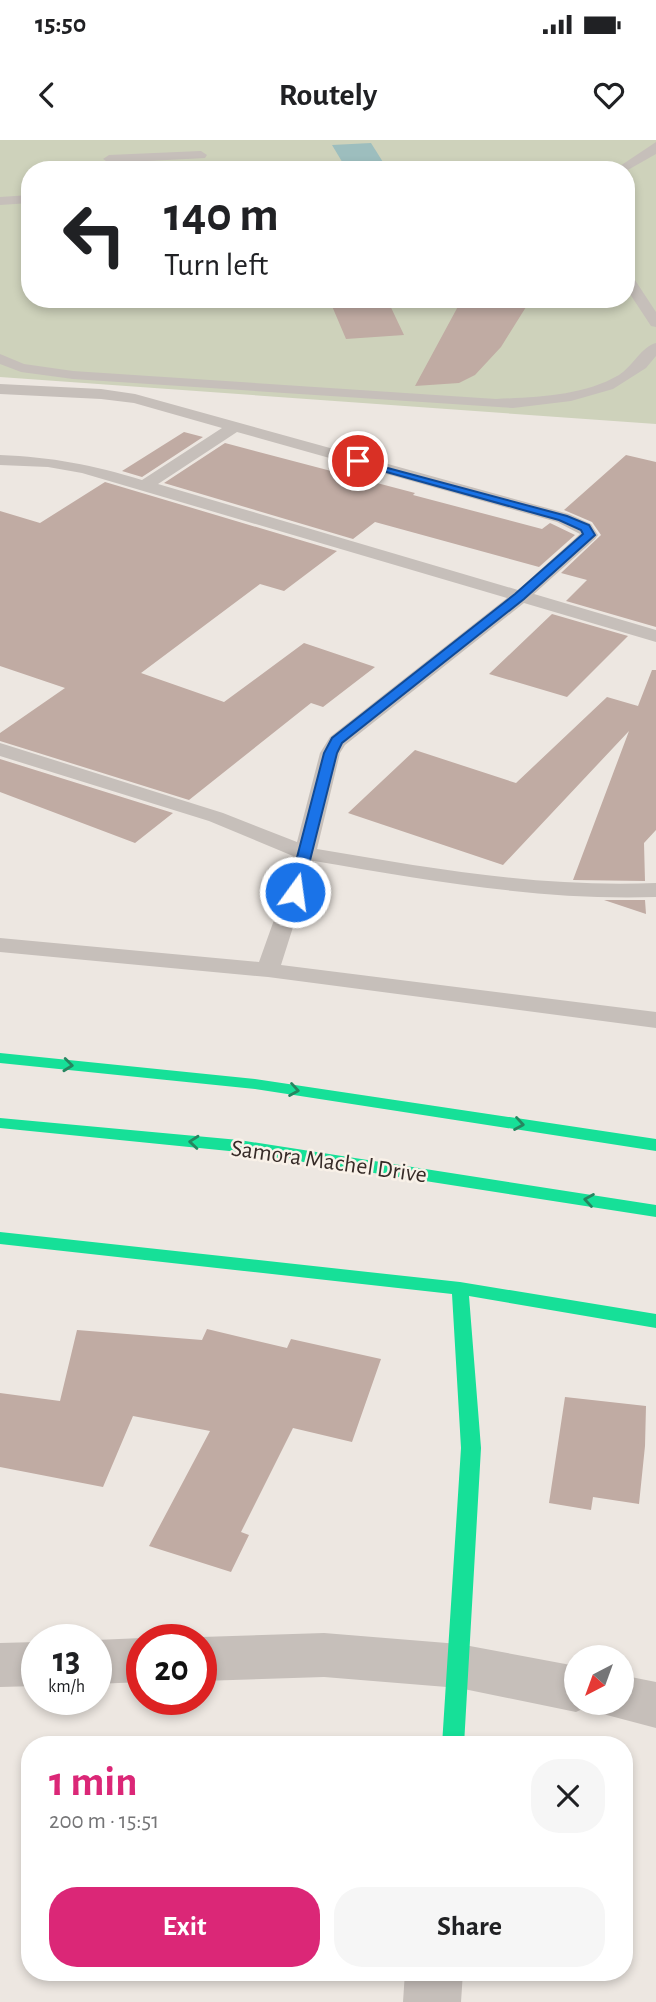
<!DOCTYPE html>
<meta charset="utf-8">
<style>
:root{--surface:#fff;--page:#f6f6f6;--text:#202124;--muted:#757577;--accent:#db2777}
body{margin:0;font-family:"Alegreya Sans",sans-serif;background:var(--page);color:var(--text);height:100vh;display:flex;flex-direction:column;font-size:26px;white-space:nowrap}
*{box-sizing:border-box;margin:0}
p{font-size:23px;color:var(--muted)}
.icon{flex:none;width:38px;height:38px;fill:none;stroke:currentColor;stroke-width:2;stroke-linecap:round;stroke-linejoin:round}
.map{position:relative;flex:1;overflow:hidden}
.drawer{position:absolute;left:21px;top:1596px;width:612px;height:245px;display:flex;flex-direction:column;background:var(--surface);border-radius:28px;box-shadow:0 4px 10px #0003}
.drawer>*{flex:none}
.hud{position:absolute;left:21px;top:21px;width:614px;height:147px;border-radius:28px;box-shadow:0 4px 10px #0003;background:#fff;color:var(--text);overflow:hidden}
.needle{width:46px;rotate:221deg}
.fabs{position:absolute;left:564px;top:1505px;display:grid;gap:14px}
.fabs a{display:grid;place-items:center;width:70px;height:70px;border-radius:50%;background:var(--surface);box-shadow:0 4px 10px #0003;font-size:35px}
.speed{position:absolute;left:21px;top:1484px;display:flex;gap:14px;font-size:35px;font-weight:700;text-align:center}
.speed>*{display:grid;place-content:center;width:91px;height:91px;border-radius:50%;background:var(--surface);box-shadow:0 4px 10px #0003;line-height:1}
.speed small{font-size:18px;font-weight:400}
.speed .limit{border:10px solid #d22;background:#fff;color:#111}
.pin{position:absolute;display:grid;place-items:center;width:60px;height:60px;color:#fff;margin:-30px;border:4px solid #fff;border-radius:50%;box-shadow:0 2px 7px #0007}
.me{position:absolute;width:77px;margin:-38px;rotate:14deg;stroke-linejoin:round;filter:drop-shadow(0 0 5px #0008)}
.turn{display:flex;align-items:center;gap:24px;height:147px;padding:0 28px;font-size:32px}
.turn .icon{width:91px;height:91px;stroke-width:2.5}
.turn b{display:block;font-size:49px;line-height:60px}
.round{display:grid;place-items:center;flex:none;width:74px;height:74px;border-radius:28px;background:var(--page)}
.headline{display:flex;align-items:center;justify-content:space-between;height:119px;padding:0 28px}
h1{font-size:42px;font-weight:700;line-height:52px;color:var(--accent)}
.button{display:flex;gap:14px;margin-top:auto;padding:14px 28px}
.button a{flex:1;height:80px;border-radius:28px;background:var(--accent);color:#fff;font-size:28px;font-weight:700;line-height:80px;text-align:center}
.button a+a{background:var(--page);color:var(--text)}
.status{display:flex;justify-content:space-between;align-items:center;height:49px;padding:0 35px;background:var(--surface);direction:ltr}
.status svg{height:19px;fill:currentColor}
header{display:flex;justify-content:space-between;align-items:center;height:91px;padding:0 28px;background:var(--surface);font-size:32px;font-weight:700}
.map>svg:first-child{display:block}
.green{fill:#ced2bb;fill-rule:evenodd}
.water{fill:#9dbebe}
.building{fill:#c0aba3}
.lines{fill:none;stroke-linecap:round;stroke-linejoin:round}
.lane{fill:#c6bfba;fill-rule:evenodd}
.street{fill:#c6bfba;fill-rule:evenodd}
.fast{fill:#16e098;fill-rule:evenodd}
.oneway{stroke:#268660}
.route{fill:#1a73e8;stroke:#114b97;stroke-width:2}
.labels{text-anchor:middle;stroke-width:5;stroke-linejoin:round;paint-order:stroke}
.street-label{font-size:24px;fill:#372c28;stroke:#f9f1e8}
</style>
<div class="status"><b>15:50</b><svg viewBox="0 0 49 12"><path d="M0 12V9h3v3zM5 12V6h3v6zM10 12V3h3v9zM15 12V0h3v12zM26 1h20v11H26zM47 4h2v5h-2z"/></svg></div>
<header><svg class="icon" aria-label="back" viewBox="0 0 24 24"><path d="M15 5l-7 7 7 7"/></svg>Routely<svg class="icon" aria-label="heart" viewBox="0 0 24 24"><path d="M12 20l-8-8c-3-5 5-10 8-4 3-6 11-1 8 4z"/></svg></header>
<div class="map">
<svg width="656" height="1862" viewBox="0 0 656 1862">
<rect width="100%" height="100%" fill="#ede7e1"/>
<path class="green" d="M0,0H656V284L0,237ZM30,30H626V159H30Z"/>
<path class="water" d="M371,3L388,30H347L332,5Z"/>
<path class="building" d="M329,159H387L404,195L346,199Z
M462,159H531L501,207L475,235L459,243L415,246Z
M184,292L203,297L142,337L122,331Z
M225,303L415,353L413,355L542,389L550,383L575,395L539,427L375,382L353,399L164,343Z
M626,315L656,322V487L566,461L587,440L561,433L601,395L592,382L564,370Z
M105,342L337,411L284,451L260,444L141,533L224,562L304,503L375,527L323,567L311,563L189,660L0,601V593L65,548L0,526V371L40,383Z
M552,474L628,496L567,557L489,534Z
M652,530H656V690L644,703L645,741L573,740L629,591L503,725L348,673L415,610L516,643L607,557L638,566Z
M0,619L173,673L135,703L0,652Z
M604,760H645L646,774Z
M207,1189L287,1208L291,1199L381,1219L352,1302L293,1288L241,1392L249,1395L231,1432L149,1406L210,1291L133,1276L103,1347L0,1327V1253L60,1261L77,1190L202,1200Z
M565,1257L646,1266L645,1306L639,1364L593,1357L591,1370L549,1363Z"/>
<g class="lines">
<path class="lane" d="M656,2V14L626,31L614,30Z
M201,11L207,15L205,18L109,23L103,19L109,15Z
M30,55V63L0,65V57Z
M626,133L631,134L656,172V187L651,186L626,148Z
M656,203V216L646,228L613,249L571,261L513,268L73,239L21,232L0,224V214L24,224L73,231L496,259C537,257 583,256 619,235C632,227 642,206 656,203Z
M0,244L101,249L135,254L569,374L591,384L598,395L595,399L534,454L656,490V502L524,463L345,605L340,613L317,709C428,728 543,748 656,743V757C542,761 426,740 314,721L281,825L656,872V888L268,837L0,812V798L259,822L284,752L293,716L209,681L0,616V603L223,673L297,702L320,613L330,597L507,458L82,333L48,327L0,325V315C52,317 93,325 142,340L222,288L134,263L101,259L0,254ZM237,292L557,382L580,394L518,450L158,344Z"/>
<path class="street" d="M324,1493L459,1504L576,1526V1563H595L576,1572L459,1548L324,1537L201,1541V1500H193L201,1497Z
M142,1498L148,1500H142V1542L96,1544V1500Z
M37,1502V1546L0,1547V1503Z
M621,1535L656,1542V1588L603,1574L597,1563H621Z
M405,1832H463L461,1862H403Z"/>
<path class="fast" d="M0,913L255,939L656,999V1011L255,949L0,923Z
M0,978L239,1000L656,1065V1077L239,1012L0,988Z
M0,1092L460,1142L656,1174V1188L469,1156L481,1308L464,1605H442L461,1308L452,1154L0,1104Z"/>
</g>
<defs><path id="oneway-chevron" d="M-2-3.5L2.5 0L-2 3.5" fill="none" stroke-width="1.6" stroke-linecap="round" stroke-linejoin="round" transform="scale(1.75)"/></defs>
<g class="oneway">
<use href="#oneway-chevron" transform="translate(68 925) rotate(6)"/>
<use href="#oneway-chevron" transform="translate(294 950) rotate(9)"/>
<use href="#oneway-chevron" transform="translate(519 984) rotate(9)"/>
<use href="#oneway-chevron" transform="translate(194 1002) rotate(-175)"/>
<use href="#oneway-chevron" transform="translate(589 1060) rotate(-171)"/>
</g>
<path class="route" d="M354,319L567,376L589,385L595,395L524,459L342,603L337,613L302,752L295,756L288,752L324,613L332,598L515,454L583,394L581,390L559,380L354,323Z"/>
<g class="labels">
<g class="street-label">
<text transform="translate(329 1021) rotate(8)" y="8">Samora Machel Drive</text>
</g>
</g>
</svg>
<div class="fabs">
<a><svg class="needle" viewBox="-14 -14 28 28"><path d="M0-13l5 13h-10z" fill="#e53935"/><path d="M0 13l5-13h-10z" fill="#757577"/></svg></a>
</div>
<div class="speed"><div>13<small>km/h</small></div><div class="limit">20</div></div>
<div class="pin" style="left:358px;top:321px;background:#d93025"><svg class="icon" aria-label="arrive" viewBox="0 0 24 24"><path d="M6 21V4h12l-3 4 3 4H6"/></svg></div>
<svg class="me" style="left:295px;top:752px" viewBox="-20 -20 40 40"><circle r="17" fill="#1a73e8" stroke="#fff" stroke-width="3"/><path d="M0-11L8 9 0 5-8 9z" fill="#fff"/></svg>
<div class="hud">
<div class="turn"><svg class="icon" aria-label="left" viewBox="0 0 24 24"><path d="M17 20v-9H6M10 6l-5 5 5 5"/></svg><div><b>140 m</b>Turn left</div></div>
</div>
<section class="drawer">
<div class="headline"><div><h1>1 min</h1><p>200 m · 15:51</p></div><a class="round"><svg class="icon" aria-label="close" viewBox="0 0 24 24"><path d="M6 6l12 12M18 6L6 18"/></svg></a></div>
<div class="button"><a>Exit</a><a>Share</a></div>
</section>
</div>
